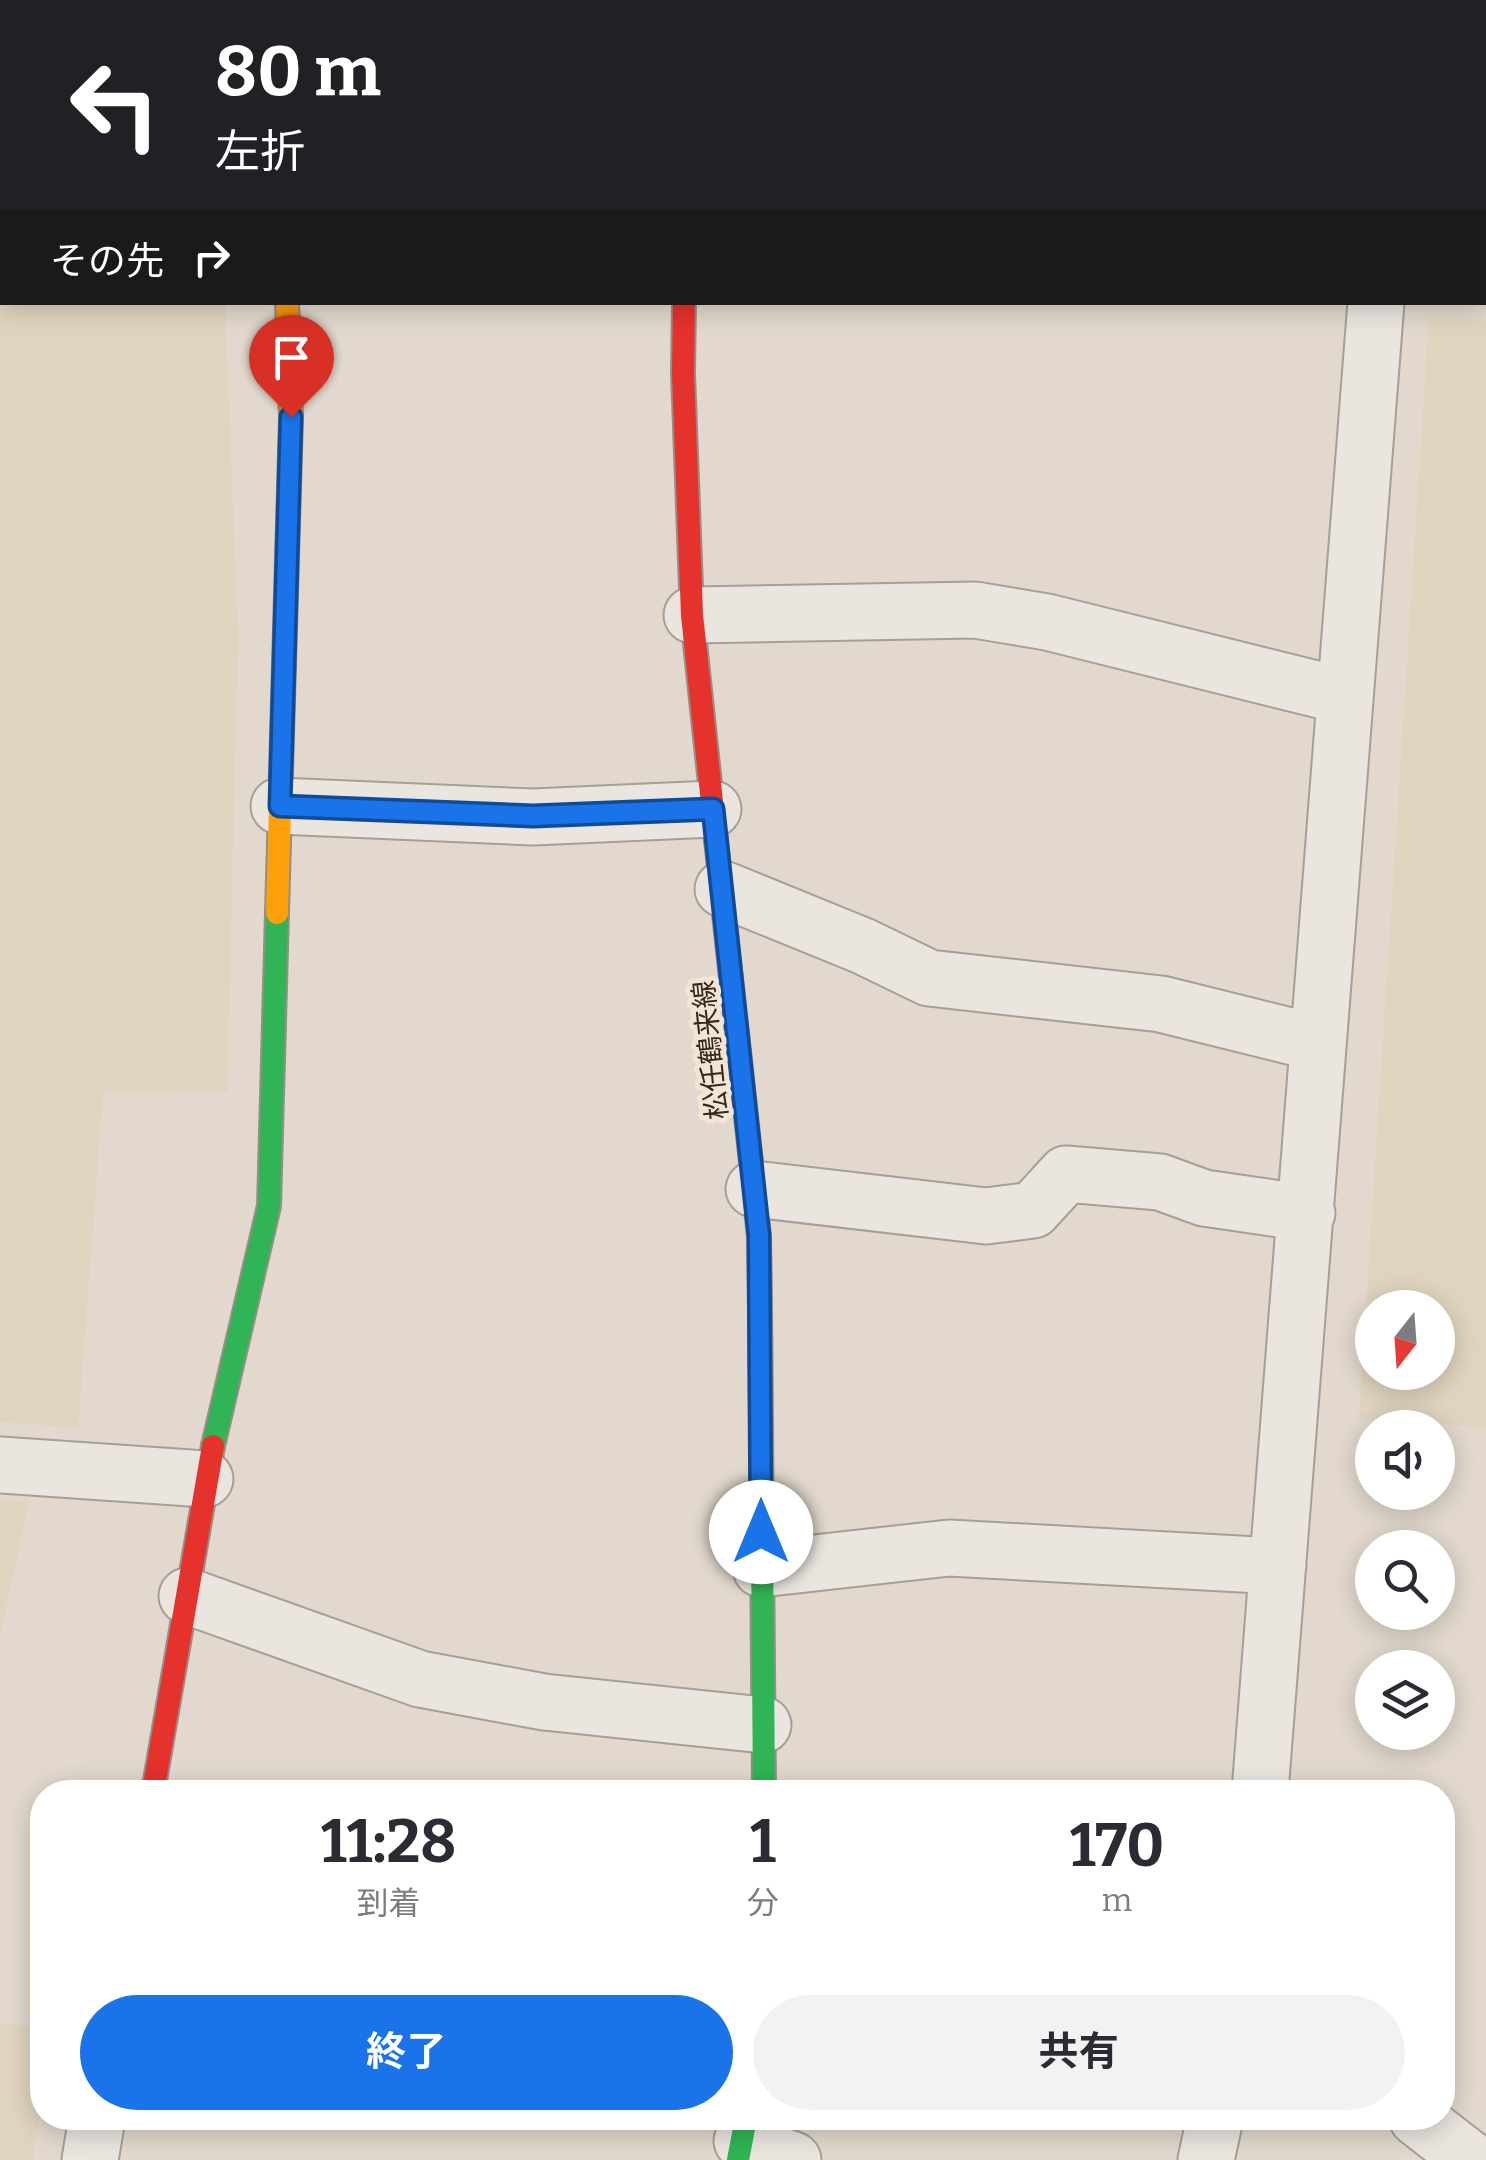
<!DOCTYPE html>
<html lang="ja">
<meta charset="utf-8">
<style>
:root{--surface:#fff;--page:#f2f2f3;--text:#2b2b33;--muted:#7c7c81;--accent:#1a73e8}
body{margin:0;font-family:Bitter,"Noto Sans JP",serif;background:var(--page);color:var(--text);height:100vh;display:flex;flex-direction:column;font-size:38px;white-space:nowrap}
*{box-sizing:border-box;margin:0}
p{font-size:32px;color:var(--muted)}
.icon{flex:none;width:55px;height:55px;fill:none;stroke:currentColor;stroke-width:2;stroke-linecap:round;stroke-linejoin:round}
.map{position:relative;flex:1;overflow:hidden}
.drawer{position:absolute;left:30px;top:1780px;width:1425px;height:350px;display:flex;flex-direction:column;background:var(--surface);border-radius:40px;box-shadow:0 5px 25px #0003}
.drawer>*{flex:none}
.guide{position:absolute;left:0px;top:0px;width:1488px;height:305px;box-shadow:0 5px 25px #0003;background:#202124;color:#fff;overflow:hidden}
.needle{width:65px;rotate:197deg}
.buttons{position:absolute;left:1355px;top:1290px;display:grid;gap:20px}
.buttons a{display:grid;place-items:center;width:100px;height:100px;border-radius:50%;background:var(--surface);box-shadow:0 5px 25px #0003;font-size:50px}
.pin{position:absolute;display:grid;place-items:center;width:85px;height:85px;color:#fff;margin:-102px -42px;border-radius:50% 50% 50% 0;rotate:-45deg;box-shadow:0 0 10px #0007}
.pin .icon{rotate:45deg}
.me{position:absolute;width:110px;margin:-55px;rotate:0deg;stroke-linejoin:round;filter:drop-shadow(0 0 8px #0008)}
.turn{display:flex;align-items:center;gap:35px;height:210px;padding:0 50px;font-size:45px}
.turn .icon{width:130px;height:130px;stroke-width:2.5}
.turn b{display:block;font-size:70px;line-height:85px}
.then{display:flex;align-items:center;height:95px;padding:0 50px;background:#0003;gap:20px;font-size:38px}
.eta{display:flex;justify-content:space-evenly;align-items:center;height:170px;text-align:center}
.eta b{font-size:60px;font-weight:700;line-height:70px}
.cta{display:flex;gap:20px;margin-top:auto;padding:20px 50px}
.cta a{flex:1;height:115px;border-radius:60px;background:var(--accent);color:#fff;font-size:40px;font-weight:700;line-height:115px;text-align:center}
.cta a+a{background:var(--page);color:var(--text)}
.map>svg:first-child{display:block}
.farmland{fill:#e0d4bf;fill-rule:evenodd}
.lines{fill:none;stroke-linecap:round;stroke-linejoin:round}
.lane-casing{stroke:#a79e97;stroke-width:39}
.street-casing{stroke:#a79e97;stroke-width:59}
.fast-casing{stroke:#978e86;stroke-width:26}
.slow-casing{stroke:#978e86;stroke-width:26}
.jam-casing{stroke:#978e86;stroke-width:26}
.lane{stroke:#eae5df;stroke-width:35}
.street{stroke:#eae5df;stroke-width:55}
.fast{stroke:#30b455;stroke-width:22}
.slow{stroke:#ff9f0a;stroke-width:22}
.jam{stroke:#e5322d;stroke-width:22}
.route-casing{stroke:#114b97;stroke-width:25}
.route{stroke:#1a73e8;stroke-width:18}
.labels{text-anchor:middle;stroke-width:10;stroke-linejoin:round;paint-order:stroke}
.street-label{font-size:28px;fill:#35261f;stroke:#f2e5d4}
</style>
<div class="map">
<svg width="1486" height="2160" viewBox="0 0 1486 2160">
<rect width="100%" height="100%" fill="#e2d8cd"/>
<path class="farmland" d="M0,95L2,302L225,303L238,637L227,1091L103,1092L78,1428L0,1422Z
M1429,317L1486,321V1428L1359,1418ZM1372,1308H1438V1372H1372Z
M0,1500L29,1502L0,1637Z
M0,2024L42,2027V2096L33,2160H0Z"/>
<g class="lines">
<g class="lane-casing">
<path id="lane" d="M0,67L2,68"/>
</g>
<g class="street-casing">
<path id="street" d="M266,0V2
M1400,2L1401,0
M1485,91H1486
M692,615L975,610L1047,622L1344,696
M279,806L533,817L713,809
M723,889L863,946L929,978L1161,1004L1318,1043
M754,1189L986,1216L1033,1210L1066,1174L1160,1182L1204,1198L1307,1213
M0,1465L205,1479
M761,1569L949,1548L1278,1566
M187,1596L420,1679L544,1702L763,1725
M1260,1792L1376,302
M1417,2118L1471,2160
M742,2141L793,2160
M90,2160L97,2118
M1206,2160L1215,2118"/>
</g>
<g class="fast-casing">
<path id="fast" d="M760,1297L764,1792
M213,1446L269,1206L277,913
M738,2160L746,2118"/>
</g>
<g class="slow-casing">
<path id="slow" d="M712,0V2
M716,840L759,1236L760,1297
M277,913L291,417L287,302"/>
</g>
<g class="jam-casing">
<path id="jam" d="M684,302L683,373L692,615L716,840
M153,1792L213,1446"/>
</g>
<use href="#lane" class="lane"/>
<use href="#street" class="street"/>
<use href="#fast" class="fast"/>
<use href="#slow" class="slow"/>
<use href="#jam" class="jam"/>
</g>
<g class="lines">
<g class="route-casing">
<path id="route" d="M291,417L280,806L533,816L713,809L759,1236L761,1532"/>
</g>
<use href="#route" class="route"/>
</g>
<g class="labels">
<g class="street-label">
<text transform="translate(710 1050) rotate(-96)" y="10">松任鶴来線</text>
</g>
</g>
</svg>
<div class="buttons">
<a><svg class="needle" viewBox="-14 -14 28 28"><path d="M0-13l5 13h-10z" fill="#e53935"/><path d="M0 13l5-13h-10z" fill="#7c7c81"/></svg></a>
<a><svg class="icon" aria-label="sound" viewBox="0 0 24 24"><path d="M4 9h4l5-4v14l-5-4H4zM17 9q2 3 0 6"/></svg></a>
<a><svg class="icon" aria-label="search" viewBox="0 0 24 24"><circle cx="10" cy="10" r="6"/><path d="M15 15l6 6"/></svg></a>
<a><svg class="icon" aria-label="layers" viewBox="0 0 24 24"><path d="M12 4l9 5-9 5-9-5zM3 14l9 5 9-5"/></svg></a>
</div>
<div class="pin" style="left:291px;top:417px;background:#d93025"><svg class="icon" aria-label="arrive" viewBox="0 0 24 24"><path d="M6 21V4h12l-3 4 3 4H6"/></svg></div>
<svg class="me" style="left:761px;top:1532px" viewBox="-20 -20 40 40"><circle r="19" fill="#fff"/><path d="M0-13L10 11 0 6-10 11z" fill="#1a73e8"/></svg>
<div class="guide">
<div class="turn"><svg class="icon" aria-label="left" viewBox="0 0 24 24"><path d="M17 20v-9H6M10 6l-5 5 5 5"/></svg><div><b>80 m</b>左折</div></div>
<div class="then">その先<svg class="icon" aria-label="right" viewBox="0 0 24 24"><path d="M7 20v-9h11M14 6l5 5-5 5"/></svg></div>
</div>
<section class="drawer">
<div class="eta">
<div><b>11:28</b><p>到着</p></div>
<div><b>1</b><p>分</p></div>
<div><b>170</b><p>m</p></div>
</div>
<div class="cta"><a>終了</a><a>共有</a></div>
</section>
</div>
